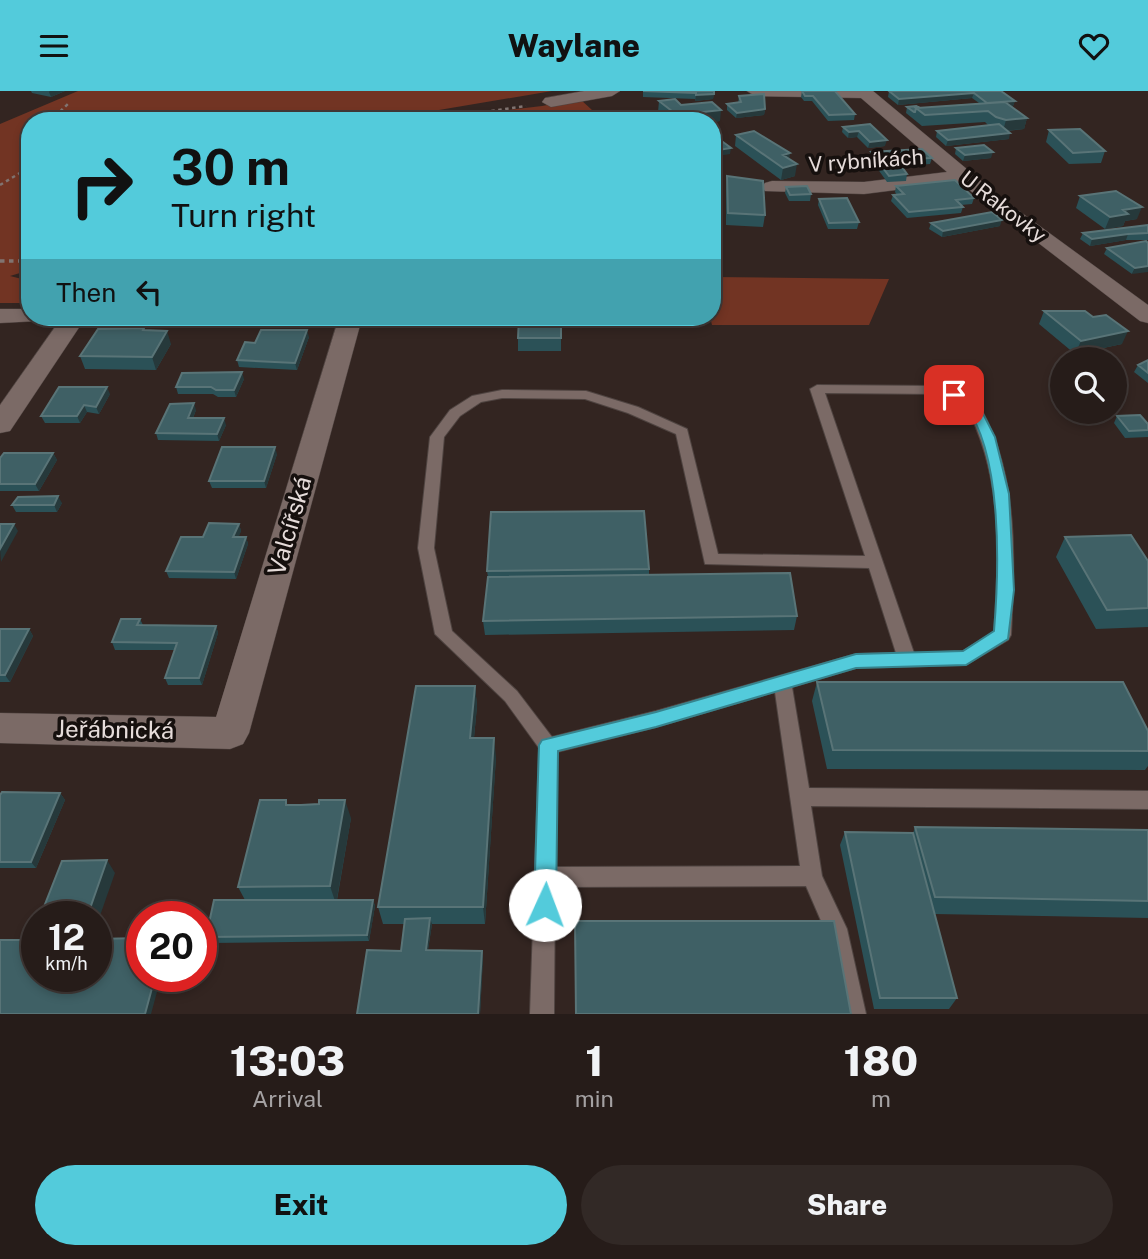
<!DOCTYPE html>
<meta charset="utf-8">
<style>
:root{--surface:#261c19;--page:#322926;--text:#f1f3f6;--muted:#a4a1a2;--line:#423a38;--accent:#53cbdb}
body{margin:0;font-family:"Public Sans",sans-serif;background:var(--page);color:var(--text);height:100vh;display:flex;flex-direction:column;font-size:26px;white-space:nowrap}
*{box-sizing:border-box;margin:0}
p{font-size:23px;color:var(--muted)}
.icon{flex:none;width:38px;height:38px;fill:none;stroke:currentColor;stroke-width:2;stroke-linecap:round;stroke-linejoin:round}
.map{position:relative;height:923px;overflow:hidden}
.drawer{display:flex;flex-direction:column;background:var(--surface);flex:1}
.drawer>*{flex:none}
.guide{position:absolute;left:21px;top:21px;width:700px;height:214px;border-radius:28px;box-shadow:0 4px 10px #0003,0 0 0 2px var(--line);background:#53cbdb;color:#111;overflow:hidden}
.fabs{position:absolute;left:1050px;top:256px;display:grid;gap:14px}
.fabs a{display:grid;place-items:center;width:77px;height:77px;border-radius:50%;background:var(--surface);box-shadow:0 4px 10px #0003,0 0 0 2px var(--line);font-size:35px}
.speed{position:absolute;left:21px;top:810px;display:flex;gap:14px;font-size:35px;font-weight:700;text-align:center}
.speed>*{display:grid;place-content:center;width:91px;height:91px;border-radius:50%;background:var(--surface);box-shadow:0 4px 10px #0003,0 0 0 2px var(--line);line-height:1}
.speed small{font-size:18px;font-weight:400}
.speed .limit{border:10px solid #d22;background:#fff;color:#111}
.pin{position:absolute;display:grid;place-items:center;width:60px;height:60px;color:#fff;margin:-30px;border-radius:14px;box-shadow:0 4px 10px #0006}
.me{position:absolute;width:77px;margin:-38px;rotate:2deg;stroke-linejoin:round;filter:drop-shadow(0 0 5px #0008)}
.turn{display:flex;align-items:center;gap:24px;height:147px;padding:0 35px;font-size:32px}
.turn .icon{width:91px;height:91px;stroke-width:2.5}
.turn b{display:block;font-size:49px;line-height:60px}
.then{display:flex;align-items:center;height:66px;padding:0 35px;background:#0003;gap:14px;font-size:26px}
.eta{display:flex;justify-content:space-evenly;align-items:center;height:119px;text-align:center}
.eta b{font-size:42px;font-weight:800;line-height:49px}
.cta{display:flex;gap:14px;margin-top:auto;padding:14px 35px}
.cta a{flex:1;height:80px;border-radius:42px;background:var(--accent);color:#111;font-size:28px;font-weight:800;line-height:80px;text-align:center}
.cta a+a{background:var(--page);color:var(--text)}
header{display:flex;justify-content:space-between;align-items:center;height:91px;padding:0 35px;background:var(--accent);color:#111;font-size:32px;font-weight:800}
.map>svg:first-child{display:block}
.green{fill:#723423}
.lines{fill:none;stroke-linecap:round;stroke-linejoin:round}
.lane-casing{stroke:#4f4441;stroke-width:2}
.street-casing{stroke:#4f4441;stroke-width:1}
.path-far1{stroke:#817471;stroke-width:2.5;stroke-dasharray:3.5 3.5;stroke-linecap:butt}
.path{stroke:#817471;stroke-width:3.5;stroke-dasharray:4.5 4.5;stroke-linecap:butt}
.lane{fill:#7b6a66;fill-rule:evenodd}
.street{fill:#7b6a66;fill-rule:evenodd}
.wall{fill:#2b5157}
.shaded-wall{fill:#26393b}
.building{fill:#3f6065;stroke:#597477;stroke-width:2}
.route{fill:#53cbdb;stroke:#36848e;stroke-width:2}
.labels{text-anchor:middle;stroke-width:7;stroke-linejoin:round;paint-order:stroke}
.far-street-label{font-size:21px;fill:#e6dcda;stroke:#16100e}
.street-label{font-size:24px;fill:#e6dcda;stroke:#16100e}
</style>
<header><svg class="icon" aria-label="menu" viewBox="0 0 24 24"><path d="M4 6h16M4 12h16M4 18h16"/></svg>Waylane<svg class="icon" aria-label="heart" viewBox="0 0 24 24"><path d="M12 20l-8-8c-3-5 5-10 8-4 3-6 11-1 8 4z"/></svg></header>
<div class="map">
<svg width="1148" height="923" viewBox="0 0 1148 923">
<rect width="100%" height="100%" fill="#332521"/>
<path class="green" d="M78,0H552L439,19L431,28L542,15L580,8L604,30H571L562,21L504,30H30V179L10,185L30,190V200L21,212H0V33Z
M712,186L889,188L869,234H712L710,226Z"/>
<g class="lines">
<g class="lane-casing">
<path id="lane" d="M817,294L939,295L974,306C1019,376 1015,464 1011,544L1008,549L966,574L856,577L792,596L809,697L1148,700V718L811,715L822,785L847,838L866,923H842L825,839L806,795L555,796L554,923H530L539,657L505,610L435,543L418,457L430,346L450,319L472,305L502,299L586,300L638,316L687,338L718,463L865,465L810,298ZM825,302L938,303L964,312C1003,381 1000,463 994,541L963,560L914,562ZM502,307L585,308L628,322L676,343L705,473L869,477L896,562L856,563L656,620L552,646L517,600L452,540L434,457L444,346L460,325L481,311ZM775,601L800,775L556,776L557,661L656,636Z"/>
</g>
<g class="street-casing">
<path id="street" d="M584,0H620L612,5L551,16L542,11L545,7Z
M747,0H873L1004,109L1148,214V232L1140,230L959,91L864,103L765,100L762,96L765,92L772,90L864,91L947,81L861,7L755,5Z
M0,218H30V226H42L38,230L0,232Z
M62,226H86L10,340L0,342V314Z
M339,226L362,227L249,642L243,653L230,658L0,652V622L216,626Z"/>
</g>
<path class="path-far1" d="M50,30L70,11
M422,30L526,15
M0,94L30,76"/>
<path class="path" d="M0,170H30"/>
<use href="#lane" class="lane"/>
<use href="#street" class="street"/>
</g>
<path class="wall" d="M31,0H65L51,6L32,2Z
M643,0H714L713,8L695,10V8L643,6Z
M802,0L855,23L854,29L828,30L812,10H804L801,6Z
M889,0H1001L1015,10L1013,15L1012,16L1027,27L1024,38L1007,40L1009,48L946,55L936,46L937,40L989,35L985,31L922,35L906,22L907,16L918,17L979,12L972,7L898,14L888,6Z
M739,5L765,18L764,24L736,27L727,19V13L738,12Z
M659,10L681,14L720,30L712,31V30H669L658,21Z
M870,33L885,55L868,57L857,46L848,47L842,41L843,36Z
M1049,39L1105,60L1101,72L1069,73L1046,51Z
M736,44L789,69L795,85L781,89L735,55Z
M956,57L991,67L963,70L955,63Z
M871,61L932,67L930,73L901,75L907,83L906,90L887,91L870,67Z
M727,85L765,124L763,136L726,134V97Z
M896,95L974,107L972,113L961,114L963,116L961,122L907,127L891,110L893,104H897L895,101Z
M786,96L811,103L810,110H789L785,102Z
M1080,105L1137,128L1125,130L1123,135L1105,138L1076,117Z
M819,108L859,131L857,138H828L818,114Z
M931,132L1000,135L942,146L929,138Z
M1148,134V149H1126L1090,155L1080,148L1083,142Z
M1148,152L1132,183L1104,163L1107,157Z
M1044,220L1122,253L1075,263L1039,233Z
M561,226V260H518V247Z
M144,237L145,239L171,253L156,279L85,278L80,265Z
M309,246L297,279L239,276L237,269L255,252Z
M1148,269V292L1134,281L1138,274Z
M244,288L236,306H218L213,303H178L176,296Z
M110,303L99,323L87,321L80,332H45L41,325Z
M196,319L193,327L226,334L219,350L158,349L156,342Z
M1117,325L1148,333V346L1125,347L1114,332Z
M53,362L57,369L39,400H0V367Z
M277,363L266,397H212L209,390Z
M62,412L57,421H16L12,414Z
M239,433L241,440L238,446H246L248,453L236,488L169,487L166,480L203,446Z
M1065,446L1148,470V536L1096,538L1056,466Z
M649,478V484L797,525L794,539L485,544L483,530L488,486L487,480Z
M140,528L143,534L216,535L218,542L202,594H168L165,587L175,559H115L112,551Z
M0,538H29L33,545L10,591H0Z
M817,591L1148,640V675L1145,679L827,678L812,610Z
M475,595L477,615L474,647L496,666L485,833H432L428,859L483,866L480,923H357L401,860L404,833H383L378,816Z
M60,702L65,709L36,777H0V704Z
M288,714L351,727L337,809H373L375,815L369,850L209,852L206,846L245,809L238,796Z
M915,736L1148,739V827L934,823L957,907L949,918H874L840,754L845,741L913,742Z"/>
<path class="shaded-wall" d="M50,0H65L51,6L49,1Z
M974,2L972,7L898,14L899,8Z
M714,3L713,8L695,10L696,4Z
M1015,10L1013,15L987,18L988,12Z
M765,18L764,24L736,27L737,22Z
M721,19L720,30L712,31V30H677V24Z
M1027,27L1024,38L1003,40L1006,29Z
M859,40L857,46L848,47L849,41Z
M1010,42L1009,48L946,55L948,49Z
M887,49L885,55L868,57L870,51Z
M731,57L730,63L712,66V60Z
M993,61L991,67L963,70L965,64Z
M790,62L789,74L783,64Z
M797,73L795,85L781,89L783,77Z
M1142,116L1137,128L1125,130L1123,135L1105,138L1110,126L1123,119Z
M1002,129L1000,135L942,146L943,140Z
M1128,143L1126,149L1090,155L1092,148Z
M1148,175V181L1132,183L1135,177Z
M307,239L309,246L297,279L295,272Z
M167,240L171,253L156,279L152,266Z
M1128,240L1122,253L1075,263L1081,250Z
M242,281L244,288L236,306L234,299Z
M107,296L110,303L99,323L96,316Z
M194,312L196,319L190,334L188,327Z
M84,314L87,321L80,332L77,325Z
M224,327L226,334L219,350L217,343Z
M275,356L277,363L266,397L264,390Z
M53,362L57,369L39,400L35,393Z
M58,405L62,412L57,421L54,414Z
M14,433L18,440L1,471L0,458Z
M239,433L241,440L236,454L233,446Z
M246,446L248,453L236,488L234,481Z
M216,535L218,542L202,594L199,587Z
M29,538L33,545L10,591L5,584Z
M475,595L477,615L472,666L470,647Z
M494,647L496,666L485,833L483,816Z
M60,702L65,709L36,777L31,771Z
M345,709L351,727L336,813L330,795Z
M107,769L115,782L96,836V826H87Z
M373,809L375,815L369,850L367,844Z
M430,827L432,833L427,865L426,859Z
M482,860L483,866L480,923H478Z
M155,886H161L151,923H145Z"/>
<path class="building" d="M643,0H714V3L696,4V2Z
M802,0H835L855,23L829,24L813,5H805Z
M889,0H1001L1015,10L987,12L974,2L899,8Z
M764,3L765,18L737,22L727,13L741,11L739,5Z
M675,8L681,14L712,11L721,19L677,24L659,10Z
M1005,11L1027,27L1006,29L996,26L988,20L925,24L916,17Z
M916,15L918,16L916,17L915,21H914L907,16Z
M870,33L887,49L870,51L859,40L849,41L843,36Z
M999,33L1010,42L948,49L937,40Z
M1080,38L1105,60L1073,62L1049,39Z
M754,40L790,62L783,64L797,73L783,77L736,44Z
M723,51L731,57L712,60V52Z
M984,54L993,61L965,64L956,57Z
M922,58L932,67L897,69L907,83L889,85L871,61Z
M727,85L763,90L765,124L728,122Z
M955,89L974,107L956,109L963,116L909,121L893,104L904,103L896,95Z
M807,95L811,103L790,104L786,96Z
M1116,100L1142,116L1123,119L1128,123L1110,126L1080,105Z
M847,107L859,131L829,132L819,108Z
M992,121L1002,129L943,140L931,132Z
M1148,134V142L1128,143L1092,148L1083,142Z
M1146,150L1148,152V175L1135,177L1107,157Z
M1044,220H1085L1093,226L1106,224L1128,240L1081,250Z
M519,226H561V247H518Z
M144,237L143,239L167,240L152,266L80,265L98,238Z
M261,239H307L295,272L237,269L245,251L255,252Z
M1148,269V282L1138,274Z
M242,281L234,299H216L211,296H176L182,282Z
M59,296H107L96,316L84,314L77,325H41Z
M194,312L188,327H224L217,343L156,342L170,313Z
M1140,324L1148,333V339L1129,340L1117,325Z
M222,356H275L264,390H209Z
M4,362H53L35,393H0V367Z
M58,405L54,414H12L18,406Z
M644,420L649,478L487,480L491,421Z
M209,432L239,433L233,446H246L234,481L166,480L181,446H203Z
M0,433H14L0,458Z
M1131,444L1148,470V517L1107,519L1065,446Z
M790,482L797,525L483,530L488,486Z
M121,528H140L137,534L216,535L199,587H165L177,552L112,551Z
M0,538H29L5,584H0Z
M817,591H1123L1148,640V660L833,659Z
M416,595H475L470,647H494L483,816H378Z
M2,701L60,702L31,771H0V704Z
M260,709H286V714H301L319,713V709H345L330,795L238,796Z
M915,736L1148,739V810L935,806Z
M845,741L913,742L957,907H880Z
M107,769L87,826H40L62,770Z
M214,809H373L367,844L206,846Z
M430,827L426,859L482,860L478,923H357L367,859L401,860L405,828Z
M575,830H834L851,923H576Z
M142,847V886H155L145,923H0V849H37V886H96V848Z"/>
<path class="route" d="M954,300L976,309L995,346L1009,403L1014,499L1008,548L966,574L856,577L656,636L558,660L556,814L552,821L545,824L537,821L534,814L539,654L542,649L656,621L856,563L963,560L994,540C999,480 1003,364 965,314C961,309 953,309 948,304Z"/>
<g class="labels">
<g class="far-street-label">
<text transform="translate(866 70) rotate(-4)" y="7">V rybníkách</text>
<text transform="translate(1003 116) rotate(38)" y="7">U Rakovky</text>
</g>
<g class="street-label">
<text transform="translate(290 435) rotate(-74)" y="8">Valcířská</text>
<text transform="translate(115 639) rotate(1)" y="8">Jeřábnická</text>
</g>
</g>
</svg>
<div class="fabs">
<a><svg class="icon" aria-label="search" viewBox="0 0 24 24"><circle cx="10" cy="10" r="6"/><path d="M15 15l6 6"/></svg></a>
</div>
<div class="speed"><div>12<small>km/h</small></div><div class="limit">20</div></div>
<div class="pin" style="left:954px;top:304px;background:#d93025"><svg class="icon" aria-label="arrive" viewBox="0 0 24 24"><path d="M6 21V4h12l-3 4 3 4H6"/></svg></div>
<svg class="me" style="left:545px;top:814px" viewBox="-20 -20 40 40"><circle r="19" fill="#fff"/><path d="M0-13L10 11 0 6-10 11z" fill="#53cbdb"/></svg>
<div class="guide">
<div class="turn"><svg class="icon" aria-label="right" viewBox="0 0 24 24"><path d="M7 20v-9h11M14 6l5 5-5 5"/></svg><div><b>30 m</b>Turn right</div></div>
<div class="then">Then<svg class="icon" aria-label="left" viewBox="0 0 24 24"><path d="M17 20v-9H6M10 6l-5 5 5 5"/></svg></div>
</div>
</div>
<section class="drawer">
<div class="eta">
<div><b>13:03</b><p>Arrival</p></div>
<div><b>1</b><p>min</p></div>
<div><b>180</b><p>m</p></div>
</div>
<div class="cta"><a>Exit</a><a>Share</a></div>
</section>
